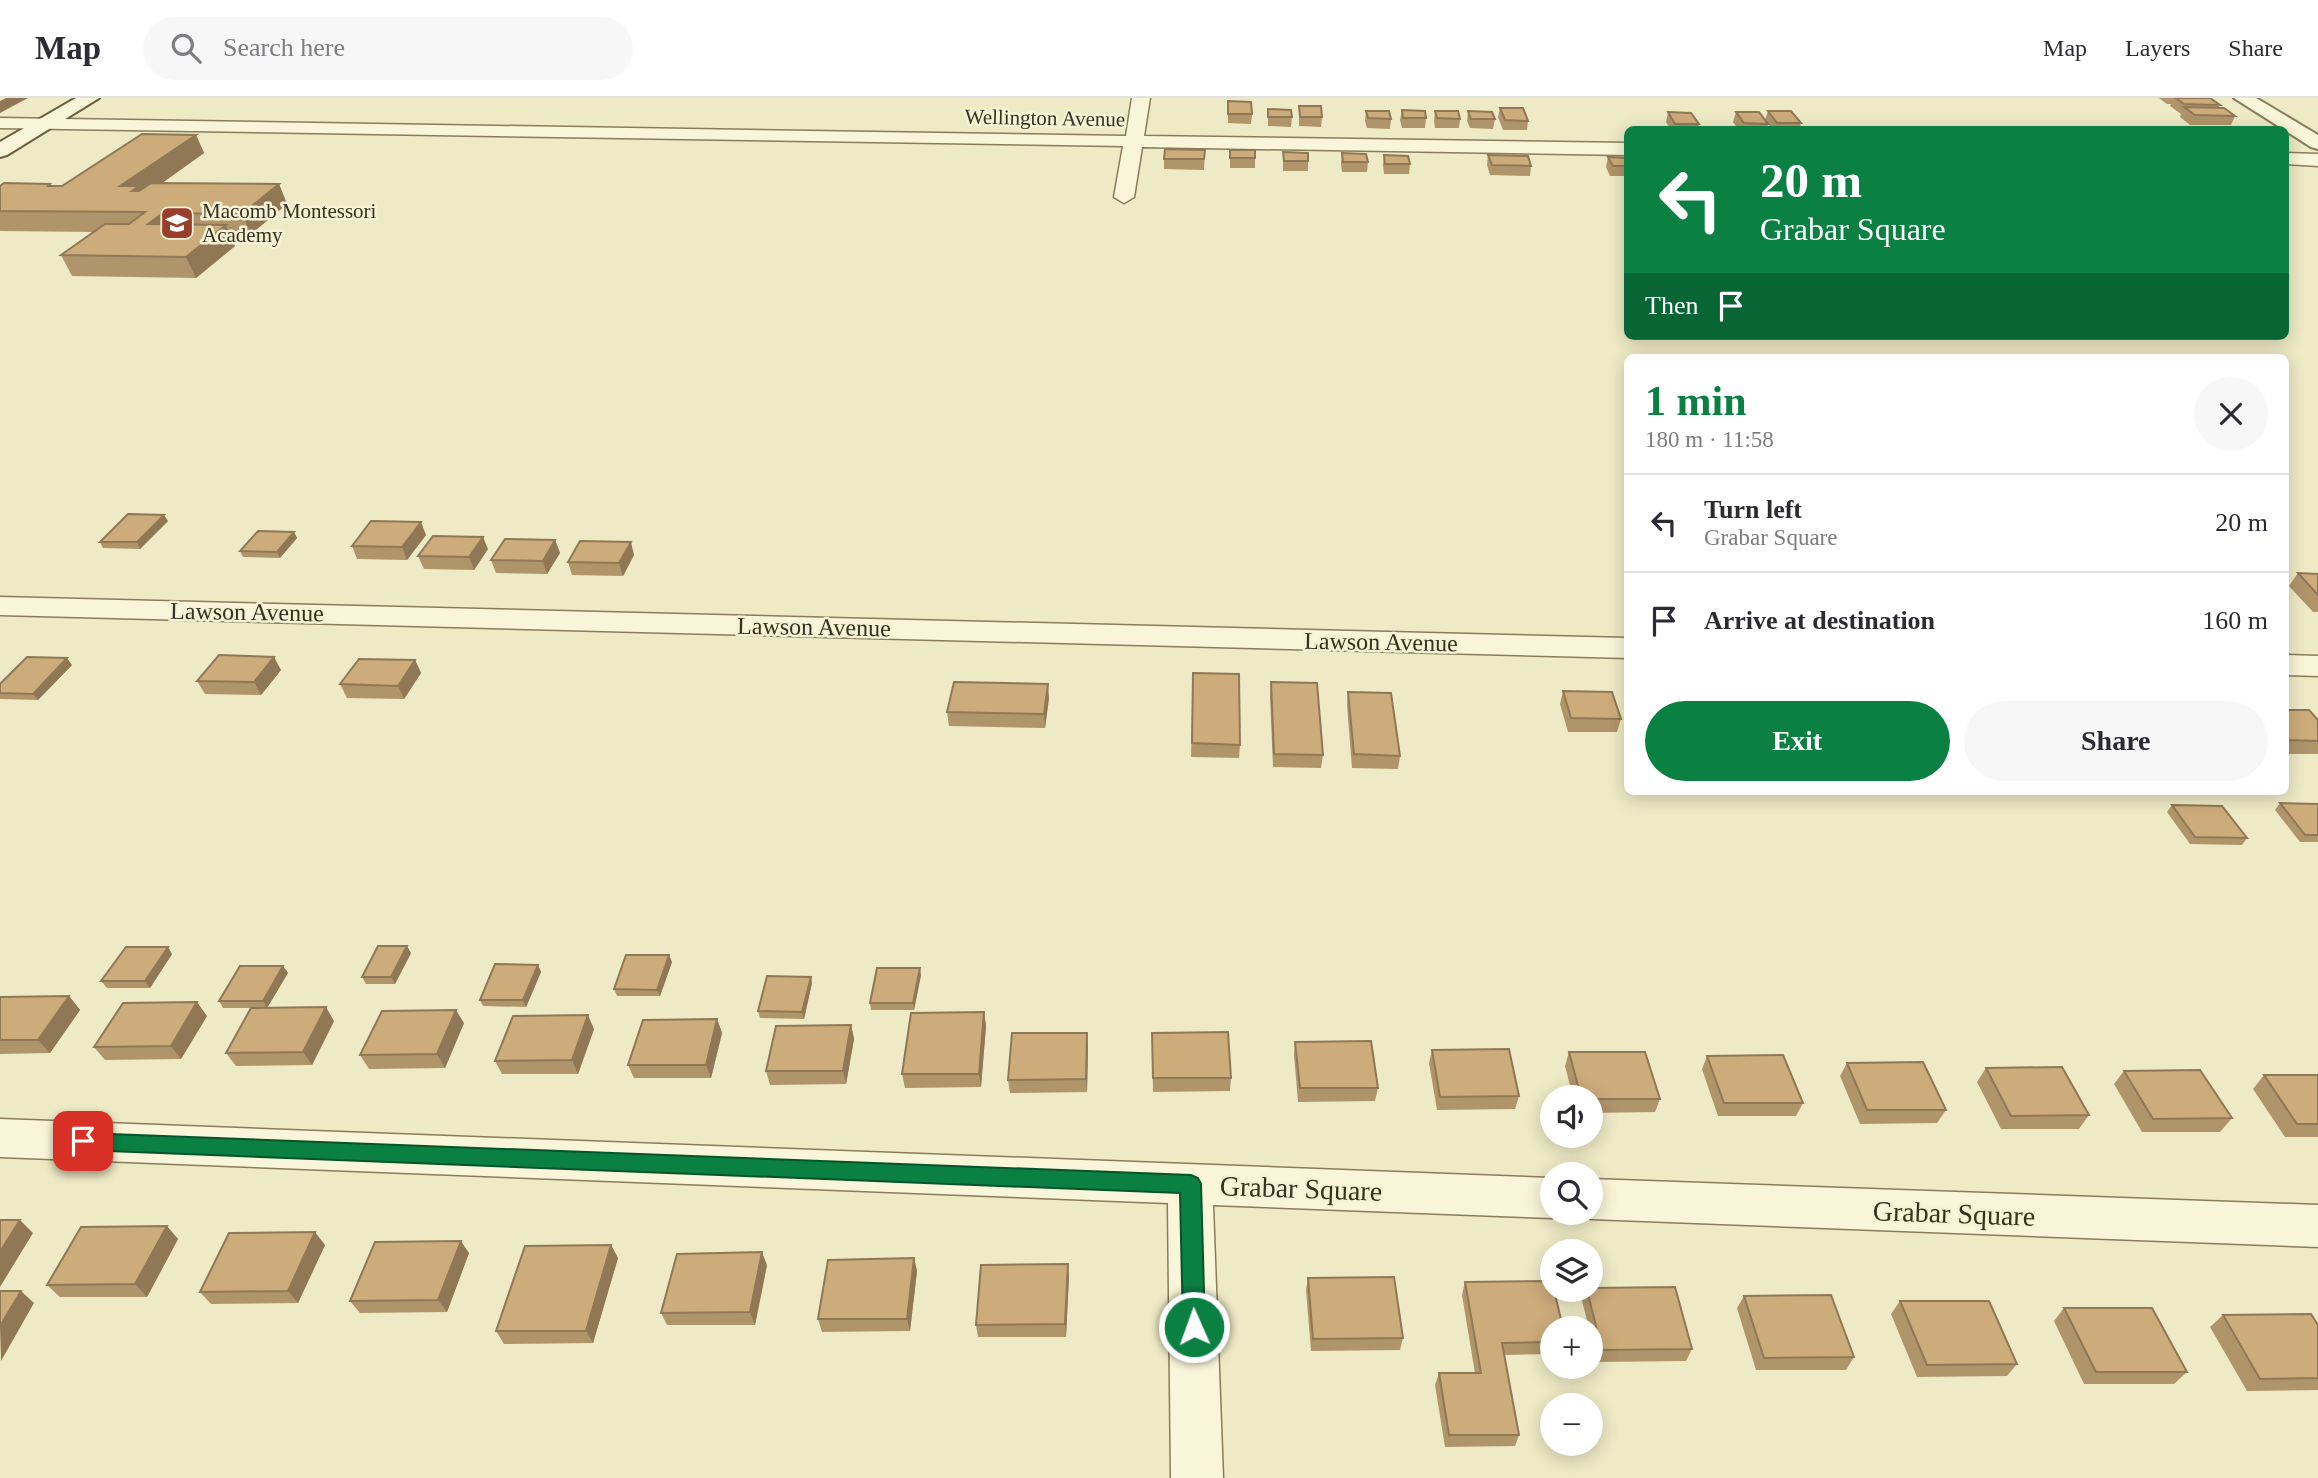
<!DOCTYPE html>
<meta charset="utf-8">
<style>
:root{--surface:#fff;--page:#f7f7f7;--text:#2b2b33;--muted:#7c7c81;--line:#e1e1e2;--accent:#0b8043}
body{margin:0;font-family:Georgia,serif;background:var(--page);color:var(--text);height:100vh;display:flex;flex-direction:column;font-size:26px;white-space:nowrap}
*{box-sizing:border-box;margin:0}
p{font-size:23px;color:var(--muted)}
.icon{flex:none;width:38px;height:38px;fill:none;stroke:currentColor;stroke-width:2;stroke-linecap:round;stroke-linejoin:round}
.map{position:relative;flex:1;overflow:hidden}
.panel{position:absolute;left:1624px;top:256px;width:665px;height:441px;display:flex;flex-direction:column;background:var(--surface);border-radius:10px;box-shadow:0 4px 18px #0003}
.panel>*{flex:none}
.hud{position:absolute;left:1624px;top:28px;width:665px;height:214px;border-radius:10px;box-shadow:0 4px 18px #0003;background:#0b8043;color:#fff;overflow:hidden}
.buttons{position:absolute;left:1540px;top:987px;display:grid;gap:14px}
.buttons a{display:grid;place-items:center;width:63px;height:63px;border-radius:50%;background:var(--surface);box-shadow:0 4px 18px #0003;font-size:35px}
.pin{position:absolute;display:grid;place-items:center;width:60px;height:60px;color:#fff;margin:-30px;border-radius:14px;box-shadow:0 4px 10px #0006}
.me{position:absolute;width:77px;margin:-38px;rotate:358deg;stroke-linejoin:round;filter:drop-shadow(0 0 5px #0008)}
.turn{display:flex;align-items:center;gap:24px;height:147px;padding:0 21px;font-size:32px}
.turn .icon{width:91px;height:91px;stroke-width:2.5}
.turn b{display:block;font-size:49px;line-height:60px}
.then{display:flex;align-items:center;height:66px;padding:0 21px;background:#0003;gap:14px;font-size:26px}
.round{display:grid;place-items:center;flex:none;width:74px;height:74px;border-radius:37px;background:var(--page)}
.headline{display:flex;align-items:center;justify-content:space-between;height:119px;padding:0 21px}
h1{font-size:42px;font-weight:700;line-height:52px;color:var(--accent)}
.cta{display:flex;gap:14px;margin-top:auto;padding:14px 21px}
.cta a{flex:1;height:80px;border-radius:42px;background:var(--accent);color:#fff;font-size:28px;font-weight:700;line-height:80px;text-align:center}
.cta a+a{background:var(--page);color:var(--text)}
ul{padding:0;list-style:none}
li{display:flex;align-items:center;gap:21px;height:98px;padding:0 21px;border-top:2px solid var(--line)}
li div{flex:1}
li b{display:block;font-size:26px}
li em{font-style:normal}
header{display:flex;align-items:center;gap:42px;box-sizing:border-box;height:98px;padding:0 35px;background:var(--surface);border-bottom:2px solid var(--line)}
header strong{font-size:33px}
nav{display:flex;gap:38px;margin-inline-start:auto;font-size:24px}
.search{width:490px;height:63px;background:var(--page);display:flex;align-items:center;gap:18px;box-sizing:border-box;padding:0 24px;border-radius:38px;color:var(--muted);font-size:26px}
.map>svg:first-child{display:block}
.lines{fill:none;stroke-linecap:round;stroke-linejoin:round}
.minor-casing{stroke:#897c5b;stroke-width:3}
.tertiary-casing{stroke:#897c5b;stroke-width:4}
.secondary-casing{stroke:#6b5d3e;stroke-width:4}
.minor{fill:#f9f5d8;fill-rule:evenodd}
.tertiary{fill:#f9f5d8;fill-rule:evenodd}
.secondary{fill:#f9f5d8;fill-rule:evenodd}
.wall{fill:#b0946a}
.shaded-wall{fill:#907856}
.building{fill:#cdac7b;stroke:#907856;stroke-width:2}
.route{fill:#0b8043;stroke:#07532c;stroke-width:2}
.labels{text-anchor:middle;stroke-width:5;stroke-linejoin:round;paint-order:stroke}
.far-street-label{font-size:21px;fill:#39311f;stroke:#f6f2d5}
.far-poi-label{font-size:21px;fill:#39311f;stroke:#f6f2d5;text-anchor:start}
.street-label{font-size:24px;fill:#39311f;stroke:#f6f2d5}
.near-street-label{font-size:28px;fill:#39311f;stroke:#f6f2d5}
</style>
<header>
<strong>Map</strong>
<div class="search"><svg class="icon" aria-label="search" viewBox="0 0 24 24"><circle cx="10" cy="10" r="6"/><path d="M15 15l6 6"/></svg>Search here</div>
<nav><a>Map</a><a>Layers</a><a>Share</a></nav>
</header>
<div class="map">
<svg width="2318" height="1380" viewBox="0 0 2318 1380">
<rect width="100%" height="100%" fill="#eeeac5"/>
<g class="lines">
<g class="minor-casing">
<path id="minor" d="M1132,0H1150L1144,38L1628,45V57L1142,49L1134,99L1124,105L1114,99L1123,48L0,30V20L1126,38Z
M2286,55L2318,56V68L2286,66Z
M0,499L1628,540V560L0,517Z
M2286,557L2318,558V578L2286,577Z
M0,1021L1552,1080V1115H1567L1552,1120L1213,1107L1223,1380H1171L1168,1105L0,1059Z
M1591,1081L2318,1107V1149L1591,1121L1575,1115H1591Z"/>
</g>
<g class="tertiary-casing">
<path id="tertiary" d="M2234,0H2256L2318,37V51L2311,49Z"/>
</g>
<g class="secondary-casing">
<path id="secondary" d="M76,0H99L7,57L0,59V44Z"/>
</g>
<use href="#minor" class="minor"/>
<use href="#tertiary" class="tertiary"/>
<use href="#secondary" class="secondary"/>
</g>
<path class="wall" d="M2159,0H2210L2220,7L2218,10L2235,18L2231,27H2190L2180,19L2181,16L2170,8L2171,6H2167Z
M1228,3L1252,16L1251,26L1228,25Z
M1299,8L1322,19L1321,29L1299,28Z
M1500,10L1528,23L1527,32H1503L1498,19Z
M1268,11L1292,19L1291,29L1268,28Z
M1402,12L1426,20L1425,30H1402L1400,22Z
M1366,13L1391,21L1390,31L1367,30L1365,23Z
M1435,13L1460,21L1459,30H1435L1434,23Z
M1468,13L1495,21L1493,31L1470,30L1467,23Z
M1768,13L1801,25L1799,32H1772L1768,26L1766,32H1739L1733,24L1736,14L1765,22Z
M1668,14L1699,26L1698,32H1671L1666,24Z
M196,37L204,55L162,85L279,86L287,106L251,136H230L235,148L196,180L72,178L61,157L94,134L0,133V88H62Z
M1205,52L1204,72L1164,71V61Z
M1230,52H1255V70H1230Z
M1283,54L1308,63V73H1283Z
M1342,55L1368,64L1367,74H1342L1341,66Z
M1384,57L1410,66L1409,76H1384L1383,67Z
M1488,57L1531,68L1530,78L1490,77L1487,67Z
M1608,59L1628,60V78H1610L1606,69Z
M168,423L140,451L103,450L100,444Z
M294,434L297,440L280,460L243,459L240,453Z
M426,437L407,462L357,461L352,448Z
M555,442L560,455L547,476L496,475L491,462Z
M488,451L474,472L424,471L418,458Z
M634,457L623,478L572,477L568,464Z
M2298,475L2318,476V514H2313L2289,488Z
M415,562L421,575L404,601L347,600L340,586Z
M72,567L38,602L0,601V586Z
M281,572L261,597L205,596L197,583Z
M1193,575L1240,647L1239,660L1191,659Z
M1271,584L1323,657L1321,670L1273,669L1270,598Z
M1563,593L1621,621L1617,634H1568L1560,606Z
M1348,594L1400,658L1398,671L1352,670L1347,607Z
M1049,600L1045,630L949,628L947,614Z
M2286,612L2318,622V656H2286Z
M2280,705L2318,706V744H2300L2275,712Z
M2172,707L2247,740L2242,747L2190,746L2167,714Z
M411,855L395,886H366L362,879Z
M172,856L150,890H107L101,883Z
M672,864L660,898H617L614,891Z
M538,867L541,874L526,909L483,908L480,902Z
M283,868L288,875L267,910L334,923L312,967L236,968L226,955L251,910H223L219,903Z
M921,877L914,912H871L870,905Z
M812,885L804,921L760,920L758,913Z
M69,898L80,912L50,955L0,956V899Z
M984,914L986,928L981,989L905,990L902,976Z
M207,918L181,961L105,962L94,949Z
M717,921L722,935L711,980H634L628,967Z
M464,925L445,970L369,971L360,957Z
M851,927L854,941L846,986L770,987L766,973Z
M594,931L578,976H502L495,963Z
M1087,935L1088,948L1087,994L1010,995L1008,982Z
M1152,935L1231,980L1230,993L1153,994Z
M1295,944L1378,990L1375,1003L1298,1004L1294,957Z
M1432,952L1519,998L1515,1011L1437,1012L1429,965Z
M1569,954L1660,1001L1655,1014L1591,1015V999H1573L1565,968Z
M1707,958L1803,1005L1796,1018H1718L1702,971Z
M1847,965L1946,1012L1937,1025L1860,1026L1840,978Z
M1986,970L2089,1017L2079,1031H2001L1977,984Z
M2124,973L2232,1020L2220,1034H2142L2114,986Z
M2264,977H2318V1039H2285L2253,991Z
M178,1141L147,1199H60L47,1187Z
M325,1147L298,1205L211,1206L200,1194Z
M611,1147L618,1160L593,1245L504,1246L496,1233Z
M469,1155L447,1214L360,1215L350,1203Z
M914,1160L917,1173L910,1233L822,1234L818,1221Z
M767,1167L755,1227H667L661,1215Z
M1069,1178L1066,1239H978L976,1227Z
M1308,1180L1403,1240L1400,1252L1311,1253L1306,1192Z
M1465,1184L1552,1230V1256L1504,1257L1519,1337L1515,1348L1445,1349L1435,1287L1439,1275H1475L1462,1197Z
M1586,1192H1591L1692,1251L1686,1263L1597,1264L1591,1239V1230H1589L1582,1203Z
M1744,1198L1854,1259L1846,1272H1756L1737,1210Z
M1900,1203L2017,1266L2007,1278L1917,1279L1891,1216Z
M2064,1210L2187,1274L2174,1286H2084L2054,1223Z
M2223,1217L2318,1227V1292L2247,1293L2210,1229Z"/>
<path class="shaded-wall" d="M6,0H28L0,15V3Z
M196,37L204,55L144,98L120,88Z
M279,86L287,106L251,136L242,116Z
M163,115L173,135L148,126Z
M226,127L235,148L196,180L186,159Z
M164,417L168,423L140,451L137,444Z
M421,424L426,437L407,462L402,449Z
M294,434L297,440L280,460L277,454Z
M483,439L488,451L474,472L469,459Z
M555,442L560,455L547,476L543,463Z
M631,444L634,457L623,478L619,465Z
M274,559L281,572L261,597L254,584Z
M67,560L72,567L38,602L33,596Z
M415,562L421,575L404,601L398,588Z
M1048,586L1049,600L1045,630L1044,616Z
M407,848L411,855L395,886L391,879Z
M168,849L172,856L150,890L145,883Z
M669,857L672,864L660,898L657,892Z
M538,867L541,874L526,909L523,902Z
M283,868L288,875L267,910L263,903Z
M920,870L921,877L914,912L913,905Z
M811,879L812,885L804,921L802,914Z
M69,898L80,912L50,955L38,942Z
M197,904L207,918L181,961L171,948Z
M326,909L334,923L312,967L303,954Z
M456,912L464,925L445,970L437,956Z
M984,914L986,928L981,989L979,976Z
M588,917L594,931L578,976L572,962Z
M717,921L722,935L711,980L706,967Z
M851,927L854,941L846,986L843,973Z
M1087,935L1088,948L1087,994L1086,981Z
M20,1122L33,1135L0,1189V1154Z
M167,1128L178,1141L147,1199L135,1186Z
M315,1134L325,1147L298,1205L288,1193Z
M461,1143L469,1155L447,1214L438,1202Z
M611,1147L618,1160L593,1245L586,1233Z
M762,1154L767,1167L755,1227L750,1214Z
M914,1160L917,1173L910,1233L907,1221Z
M1068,1166L1069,1178L1066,1239L1065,1226Z
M21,1193L34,1205L1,1263L0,1228Z"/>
<path class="building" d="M2176,0H2210L2220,7L2184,6Z
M1228,3L1251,4L1252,16H1228Z
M1299,8H1321L1322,19H1300Z
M2184,9L2224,10L2235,18L2195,17Z
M1500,10H1523L1528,23L1505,22Z
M1268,11L1291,12L1292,19H1268Z
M1402,12L1425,13L1426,20H1403Z
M1366,13H1389L1391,21L1368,20Z
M1435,13H1458L1460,21L1437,20Z
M1468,13L1492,14L1495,21H1471Z
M1768,13H1791L1801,25H1777Z
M1668,14L1691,15L1699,26H1675Z
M1736,14H1759L1768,26L1744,25Z
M142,36L196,37L120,88H139L132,93H139L151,85L279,86L242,116L163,115L148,126L226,127L186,159L61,157L105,126H129L145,114L0,113V88L4,85L50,86L48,88H62Z
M1165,51L1205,52L1204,61H1164Z
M1230,52H1255V60H1230Z
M1283,54L1308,55V63H1284Z
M1342,55L1366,56L1368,64H1343Z
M1384,57L1408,58L1410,66H1385Z
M1488,57L1528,58L1531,68L1492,67Z
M1608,59L1628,60V68H1613Z
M128,416L164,417L137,444H100Z
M371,423L421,424L402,449L352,448Z
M258,433L294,434L277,454L240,453Z
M433,438L483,439L469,459L418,458Z
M505,441L555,442L543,463L491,462Z
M580,443L631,444L619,465L568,464Z
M2298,475L2318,476V497Z
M219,557L274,559L254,584L197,583Z
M27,559L67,560L33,596L0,595V586Z
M359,561L415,562L398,588L340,586Z
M1193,575L1239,576L1240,647L1192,645Z
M954,584L1048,586L1044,616L947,614Z
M1271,584L1317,585L1323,657L1274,656Z
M1563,593L1612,594L1621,621L1571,620Z
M1348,594L1391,595L1400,658L1354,656Z
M2286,612H2309L2318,622V643L2286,642Z
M2280,705L2318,706V737H2305Z
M2172,707L2222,708L2247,740L2195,739Z
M378,848H407L391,879H362Z
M126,849H168L145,883H101Z
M626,857H669L657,892L614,891Z
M495,866L538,867L523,902H480Z
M240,868H283L263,903H219Z
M877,870H920L913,905H870Z
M767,878L811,879L802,914L758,913Z
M69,898L38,942H0V899Z
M197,904L171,948L94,949L123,905Z
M326,909L303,954L226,955L251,910Z
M456,912L437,956L360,957L382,913Z
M984,914L979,976H902L911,915Z
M588,917L572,962L495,963L513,918Z
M717,921L706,967H628L643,922Z
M851,927L843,973H766L776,928Z
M1228,934L1231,980H1153L1152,935Z
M1012,935H1087L1086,981L1008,982Z
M1371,943L1378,990H1300L1295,944Z
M1509,951L1519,998L1440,999L1432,952Z
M1569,954H1645L1660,1001H1591V999H1581Z
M1783,957L1803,1005H1724L1707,958Z
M1923,964L1946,1012H1867L1847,965Z
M2062,969L2089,1017L2011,1018L1986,970Z
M2200,972L2232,1020L2153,1021L2124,973Z
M2264,977H2318V1026H2297Z
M0,1122H20L0,1154Z
M167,1128L135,1186L47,1187L81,1129Z
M315,1134L288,1193L200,1194L229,1135Z
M461,1143L438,1202L350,1203L375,1144Z
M611,1147L586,1233H496L525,1148Z
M762,1154L750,1214L661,1215L677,1156Z
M914,1160L907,1221H818L828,1162Z
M1068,1166L1065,1226L976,1227L981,1167Z
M1394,1179L1403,1240L1313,1241L1308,1180Z
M1552,1183V1192H1554L1563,1230H1552V1244L1502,1245L1519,1337H1449L1439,1275H1481L1465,1184Z
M1675,1189L1692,1251L1602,1252L1587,1192H1591V1190Z
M0,1193H21L0,1228Z
M1831,1197L1854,1259L1764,1260L1744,1198Z
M1900,1203H1989L2017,1266L1927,1267Z
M2064,1210H2152L2187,1274H2096Z
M2311,1216L2318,1227V1280L2260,1281L2223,1217Z"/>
<path class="route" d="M83,1035L1191,1077L1198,1080L1201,1086L1205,1229L1202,1236L1194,1239L1186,1236L1183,1229L1180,1095L83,1052L76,1049L73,1043L76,1037Z"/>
<defs>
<g id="school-square" transform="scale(1.75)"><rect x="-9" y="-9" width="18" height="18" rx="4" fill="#993e2b" stroke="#f6f2d5"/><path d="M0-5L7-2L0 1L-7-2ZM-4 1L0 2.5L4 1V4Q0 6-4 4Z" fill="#fff"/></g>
</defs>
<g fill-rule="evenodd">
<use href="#school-square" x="177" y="125"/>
</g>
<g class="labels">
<g class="far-street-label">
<text transform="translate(1045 20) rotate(1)" y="7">Wellington Avenue</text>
</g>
<g class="far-poi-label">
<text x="202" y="120">Macomb Montessori<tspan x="202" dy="24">Academy</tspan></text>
</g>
<g class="street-label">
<text transform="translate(247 514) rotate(1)" y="8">Lawson Avenue</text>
<text transform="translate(814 529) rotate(1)" y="8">Lawson Avenue</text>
<text transform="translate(1381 544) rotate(1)" y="8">Lawson Avenue</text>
</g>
<g class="near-street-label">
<text transform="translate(1301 1090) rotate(2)" y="10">Grabar Square</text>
<text transform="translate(1954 1115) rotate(2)" y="10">Grabar Square</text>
</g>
</g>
</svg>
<div class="buttons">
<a><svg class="icon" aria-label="sound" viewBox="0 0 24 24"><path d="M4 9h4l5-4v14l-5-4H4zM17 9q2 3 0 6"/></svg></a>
<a><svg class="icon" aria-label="search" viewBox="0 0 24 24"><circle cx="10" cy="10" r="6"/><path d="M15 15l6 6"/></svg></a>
<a><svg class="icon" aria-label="layers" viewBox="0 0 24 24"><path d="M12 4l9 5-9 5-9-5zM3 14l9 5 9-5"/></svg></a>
<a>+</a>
<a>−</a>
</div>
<div class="pin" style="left:83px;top:1043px;background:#d93025"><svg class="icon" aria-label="arrive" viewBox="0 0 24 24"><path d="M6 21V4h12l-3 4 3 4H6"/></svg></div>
<svg class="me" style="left:1194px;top:1229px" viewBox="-20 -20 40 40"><circle r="17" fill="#0b8043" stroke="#fff" stroke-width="3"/><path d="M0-11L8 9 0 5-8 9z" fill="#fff"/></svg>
<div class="hud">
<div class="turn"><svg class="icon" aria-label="left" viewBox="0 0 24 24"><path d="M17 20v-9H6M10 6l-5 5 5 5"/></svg><div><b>20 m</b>Grabar Square</div></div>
<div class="then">Then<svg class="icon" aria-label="arrive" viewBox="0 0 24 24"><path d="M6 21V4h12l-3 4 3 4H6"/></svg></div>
</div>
<section class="panel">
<div class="headline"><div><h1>1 min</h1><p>180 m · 11:58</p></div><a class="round"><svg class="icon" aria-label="close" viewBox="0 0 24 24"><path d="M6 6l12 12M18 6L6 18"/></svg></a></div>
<ul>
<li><svg class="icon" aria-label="left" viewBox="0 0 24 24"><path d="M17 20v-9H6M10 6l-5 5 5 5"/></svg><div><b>Turn left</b><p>Grabar Square</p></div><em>20 m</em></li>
<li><svg class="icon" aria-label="arrive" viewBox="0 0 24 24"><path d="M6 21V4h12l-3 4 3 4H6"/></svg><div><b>Arrive at destination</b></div><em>160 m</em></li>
</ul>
<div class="cta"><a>Exit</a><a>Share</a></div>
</section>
</div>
